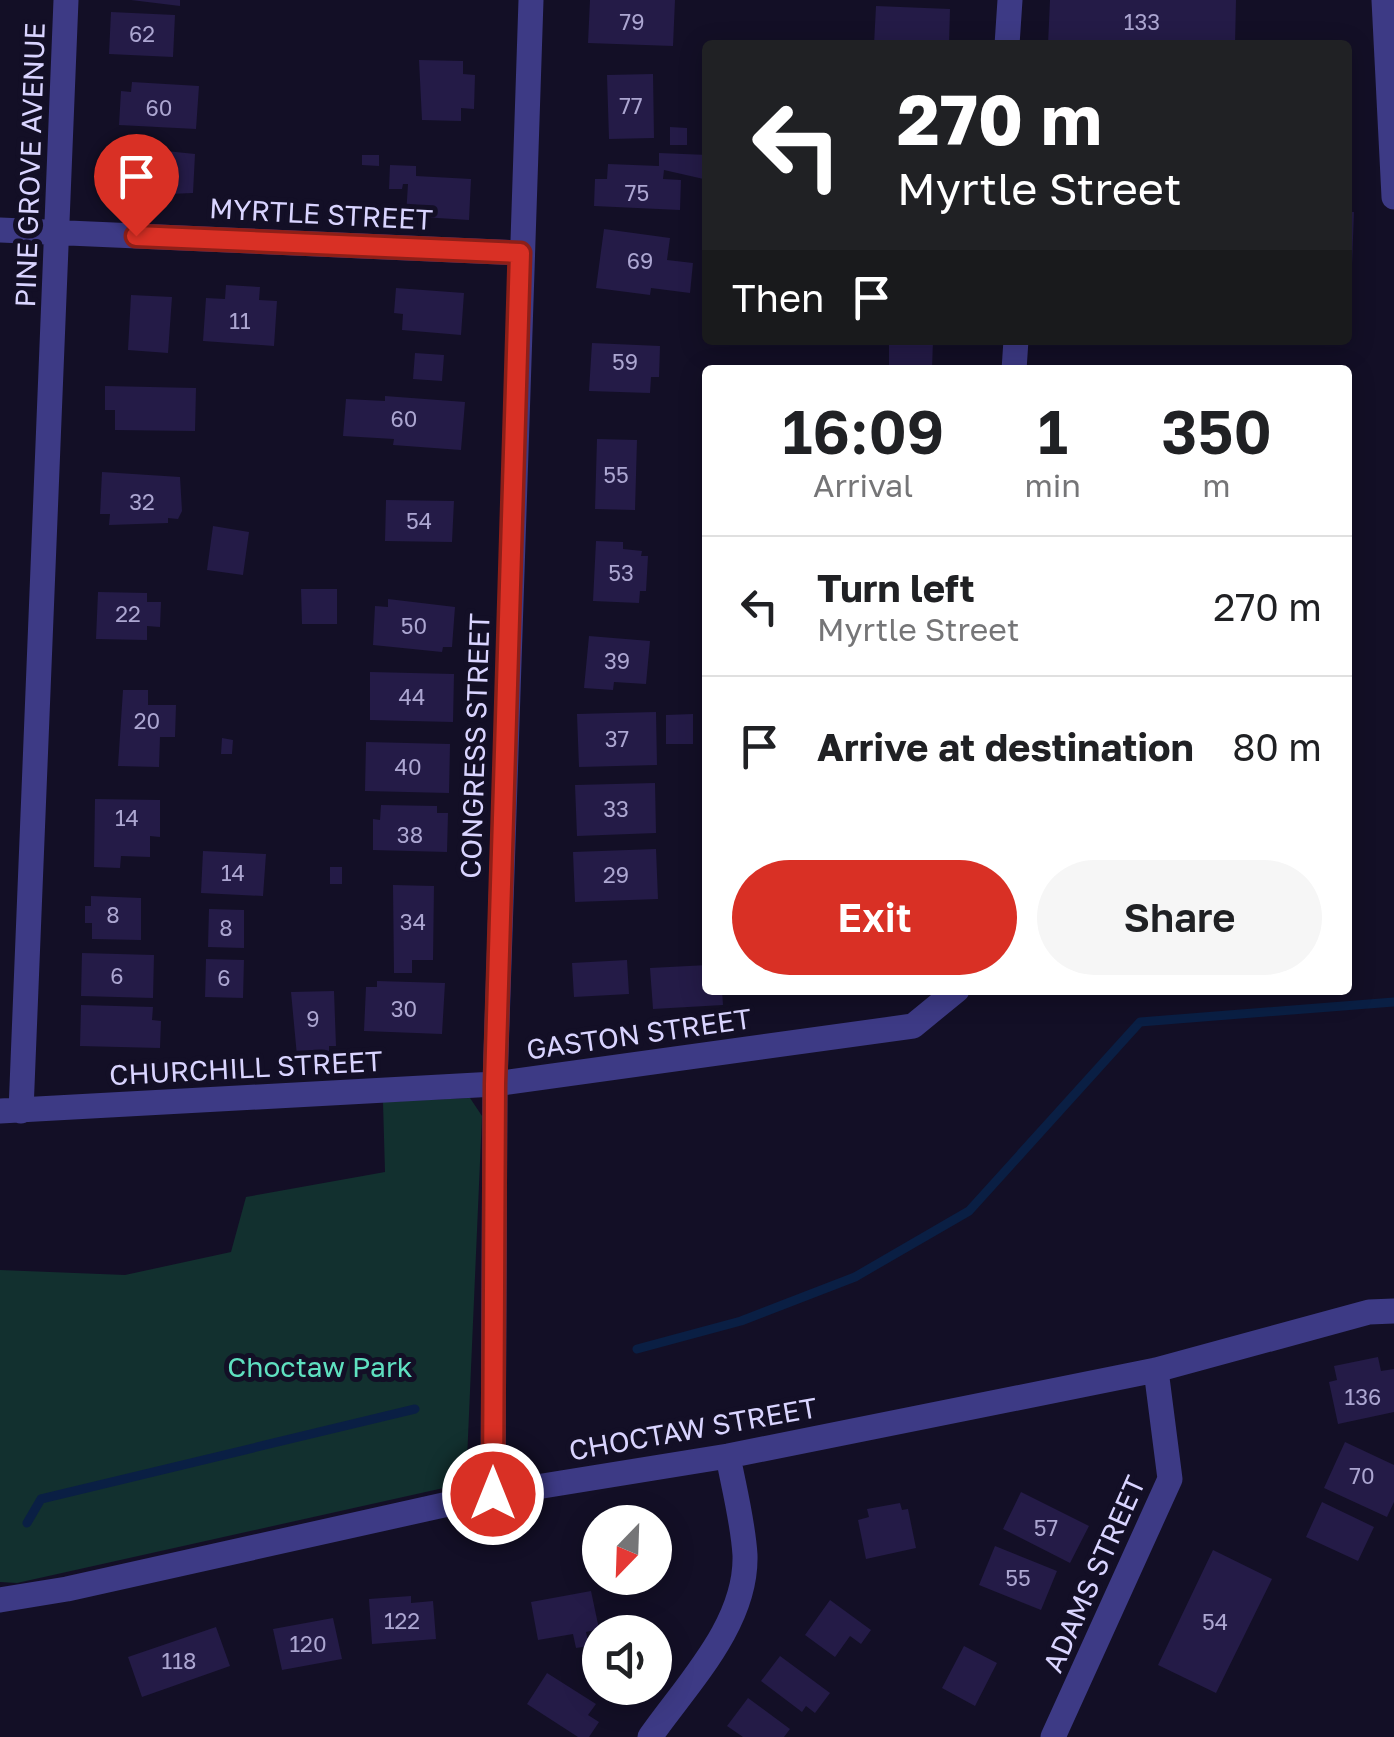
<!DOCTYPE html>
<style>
:root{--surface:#fff;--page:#f6f6f6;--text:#202124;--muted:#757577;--line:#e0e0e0;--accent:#d93025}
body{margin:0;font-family:"Golos Text",sans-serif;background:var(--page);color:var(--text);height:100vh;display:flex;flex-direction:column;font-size:38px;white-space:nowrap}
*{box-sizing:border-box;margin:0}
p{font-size:32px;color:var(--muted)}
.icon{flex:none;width:55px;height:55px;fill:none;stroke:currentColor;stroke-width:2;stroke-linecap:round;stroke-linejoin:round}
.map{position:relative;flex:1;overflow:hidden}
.side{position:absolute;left:702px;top:365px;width:650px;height:630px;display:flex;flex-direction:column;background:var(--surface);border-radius:10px;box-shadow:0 5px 25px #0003}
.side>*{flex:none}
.banner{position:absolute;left:702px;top:40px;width:650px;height:305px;border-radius:10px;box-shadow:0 5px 25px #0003;background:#202124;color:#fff;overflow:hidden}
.needle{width:65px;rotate:203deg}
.tools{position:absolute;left:582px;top:1505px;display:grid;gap:20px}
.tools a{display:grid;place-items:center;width:90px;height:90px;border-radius:50%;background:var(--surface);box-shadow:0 5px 25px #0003;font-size:50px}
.pin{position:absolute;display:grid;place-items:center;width:85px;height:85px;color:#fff;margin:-102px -42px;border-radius:50% 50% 50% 0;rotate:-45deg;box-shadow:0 0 10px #0007}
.pin .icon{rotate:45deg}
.me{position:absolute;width:110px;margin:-55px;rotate:0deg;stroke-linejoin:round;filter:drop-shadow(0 0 8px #0008)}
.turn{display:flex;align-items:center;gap:35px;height:210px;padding:0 30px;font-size:45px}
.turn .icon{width:130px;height:130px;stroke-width:2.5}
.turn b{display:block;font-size:70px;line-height:85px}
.then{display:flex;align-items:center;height:95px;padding:0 30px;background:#0003;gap:20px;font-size:38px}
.eta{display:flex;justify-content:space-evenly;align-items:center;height:170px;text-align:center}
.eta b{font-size:60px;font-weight:600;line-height:70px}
.button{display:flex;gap:20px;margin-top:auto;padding:20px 30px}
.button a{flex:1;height:115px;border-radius:60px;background:var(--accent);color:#fff;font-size:40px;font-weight:600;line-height:115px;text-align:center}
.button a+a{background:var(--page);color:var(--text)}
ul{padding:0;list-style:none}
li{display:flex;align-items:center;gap:30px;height:140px;padding:0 30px;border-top:2px solid var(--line)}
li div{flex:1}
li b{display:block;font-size:38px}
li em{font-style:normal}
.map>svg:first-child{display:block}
.green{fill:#12302f}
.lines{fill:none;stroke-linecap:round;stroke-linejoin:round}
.stream{stroke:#0a1f44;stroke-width:9}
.building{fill:#241b47}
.minor{stroke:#3d3a85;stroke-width:25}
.route-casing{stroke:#8d1f18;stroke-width:25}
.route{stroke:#d93025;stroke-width:18}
.labels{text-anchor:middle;stroke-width:10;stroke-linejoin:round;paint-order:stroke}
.number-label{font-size:22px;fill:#aca6d1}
.street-label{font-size:28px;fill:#d9d4ff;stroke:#130f26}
.park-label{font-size:28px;fill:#5fe0c0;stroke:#130f26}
</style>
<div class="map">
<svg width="1394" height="1737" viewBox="0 0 1394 1737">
<rect width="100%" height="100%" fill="#130f26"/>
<path class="green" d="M470,1098L482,1116L466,1483L17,1583L0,1582V1270L125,1275L231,1252L246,1197L385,1172L383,1102Z"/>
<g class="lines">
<path class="stream" d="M637,1349L741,1321L855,1277L969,1211L1140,1022L1394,1002
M27,1523L41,1499L415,1409"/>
</g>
<path class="building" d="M131,0H180V6Z
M590,0H675L673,46L588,43Z
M1050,0H1236L1235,45H1048Z
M876,6L950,9L949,45H874Z
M111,12L175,15L173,57L109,54Z
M419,60L463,61V74L475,75L474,109L461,108V121L422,120Z
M653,74L654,138L609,139L607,75Z
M132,82L199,86L196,129L119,125L121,91L131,92Z
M670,127L687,128V145H670Z
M118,146L195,154L193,193L146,195L145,205L116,203Z
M659,153L708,155V180L664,170L663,179L681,180L680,210L594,206L595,179H607L608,164L659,166Z
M362,155H379V166L362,165Z
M390,165L416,166V176L471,179L469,220L406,216L408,184H403L402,189H389Z
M1348,212H1354L1351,291H1348Z
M604,229L670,238L667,260L693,263L690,293L651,288L650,295L596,288Z
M226,285L260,287L259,300L277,301L274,346L203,341L206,298L225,299Z
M396,288L464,293L461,335L402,330L403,314L394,313Z
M131,295L172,297L168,353L128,350Z
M889,340H933L932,370H889Z
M592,343L660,346L659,377H651L650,393L589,391Z
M415,353L444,355L442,381L413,379Z
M105,386L196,388L195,431L115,430V410H105Z
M385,396L465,402L461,450L393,445L394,439L343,436L346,399L385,401Z
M597,439L637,440L635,510L595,509Z
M102,472L180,477L182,511L178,519L168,518V523L109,525L110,514H100Z
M386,500L454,501L452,542L385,541Z
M213,526L249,532L243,575L207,570Z
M596,541L623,542V549L642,551L641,556H648L646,591H640L639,603L593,601Z
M301,589H337V624H302Z
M98,592L147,593V602H161L160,627L147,626V640L96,639Z
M388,599L455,607L452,647H443L442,652L373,645L375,606L388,607Z
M589,636L650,641L646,684L614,682L613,690L584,688Z
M370,672L454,674L453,722L370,720Z
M123,690H148V705H176L175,737H160L159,767L118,766Z
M656,712L657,765L579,767L577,714Z
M693,714V744H666V715Z
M222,738L233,740L232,754H221Z
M366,742L450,744L449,793L365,791Z
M655,783L656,833L577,836L575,785Z
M95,799L160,800V837L150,836V857L121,856L120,868L94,867Z
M381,805L437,806V813H448L447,852L373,850V819L380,820Z
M656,849L658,899L575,902L573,852Z
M203,851L266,854L263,896L201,893Z
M330,867H342V884H330Z
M393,885L434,886L433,960H412V973H394Z
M91,896L141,898V940L92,939V923H85V906H91Z
M209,909L244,910V948L208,947Z
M82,953L154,955L153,998L81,996Z
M206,959L244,960L243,998L205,997Z
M627,960L629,994L574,997L572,963Z
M708,965V990H722L723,1005L653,1009L650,968Z
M377,981L445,983L442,1034L364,1031L366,987H377Z
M334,991L336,1046H329V1055L297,1056L291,992Z
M81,1005L153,1007L152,1020L161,1021L160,1048L80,1046Z
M1378,1357L1381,1371L1394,1369V1412L1338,1424L1329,1382L1337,1380L1334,1366Z
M1345,1442L1394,1465V1502L1387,1517L1324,1488Z
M1021,1492L1089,1526L1070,1563L1003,1529Z
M1322,1502L1374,1527L1358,1561L1306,1537Z
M900,1503L902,1510L908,1509L916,1548L866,1559L858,1520L869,1517L867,1509Z
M995,1546L1057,1571L1041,1610L979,1585Z
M1213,1550L1272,1579L1216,1693L1158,1665Z
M591,1591L599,1629L586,1632L589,1646L576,1648L573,1634L538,1640L531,1602Z
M411,1596V1603L433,1601L436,1639L372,1644L369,1599Z
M830,1600L871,1630L861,1644L850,1636L835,1657L805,1635Z
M333,1618L342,1659L282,1670L273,1629Z
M216,1627L230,1666L142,1697L128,1657Z
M964,1646L997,1663L975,1706L942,1688Z
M780,1656L830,1693L815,1713L806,1706L802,1712L761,1681Z
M547,1673L596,1704L588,1715L599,1722L589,1737H578L527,1704Z
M748,1698L790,1729L784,1737H743L727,1726Z"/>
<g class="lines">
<path class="minor" d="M1384,0L1394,197
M1007,45L1010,0
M0,230L520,253
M1014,370L1016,340
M0,1111L495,1084L913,1026L957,990
M21,1111L66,0
M493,1494L495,1084L531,0
M0,1600L67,1589L493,1494L728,1456L1156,1370L1369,1312L1394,1311
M650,1737C687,1684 747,1624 745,1555C743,1522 734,1488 728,1456
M1053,1737L1170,1479L1156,1370"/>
</g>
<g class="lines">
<g class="route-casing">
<path id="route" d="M136,236L520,253L495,1084L493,1494"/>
</g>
<use href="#route" class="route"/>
</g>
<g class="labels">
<g class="number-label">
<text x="632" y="30">79</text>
<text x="1142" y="30">133</text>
<text x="142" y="42">62</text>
<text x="631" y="114">77</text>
<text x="159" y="116">60</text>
<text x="637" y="201">75</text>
<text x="640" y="269">69</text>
<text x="240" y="329">11</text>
<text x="625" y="370">59</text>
<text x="404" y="427">60</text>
<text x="616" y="483">55</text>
<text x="142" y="510">32</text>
<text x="419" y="529">54</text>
<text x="621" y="581">53</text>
<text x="128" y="622">22</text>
<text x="414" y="634">50</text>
<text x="617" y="669">39</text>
<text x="412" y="705">44</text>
<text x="147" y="729">20</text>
<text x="617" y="747">37</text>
<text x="408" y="775">40</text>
<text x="616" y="817">33</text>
<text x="127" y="826">14</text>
<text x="410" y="843">38</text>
<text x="233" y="881">14</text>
<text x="616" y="883">29</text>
<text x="113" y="923">8</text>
<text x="413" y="930">34</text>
<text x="226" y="936">8</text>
<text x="117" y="984">6</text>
<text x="224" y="986">6</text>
<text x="404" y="1017">30</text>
<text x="313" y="1027">9</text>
<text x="1363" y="1405">136</text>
<text x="1362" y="1484">70</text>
<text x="1046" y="1536">57</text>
<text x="1018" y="1586">55</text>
<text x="402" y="1629">122</text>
<text x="1215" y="1630">54</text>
<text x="308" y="1652">120</text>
<text x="179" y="1669">118</text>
</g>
<g class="street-label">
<text transform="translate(30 165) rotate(-88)" y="10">PINE GROVE AVENUE</text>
<text transform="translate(321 214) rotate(3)" y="10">MYRTLE STREET</text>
<text transform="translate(475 746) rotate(-88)" y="10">CONGRESS STREET</text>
<text transform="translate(639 1034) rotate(-8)" y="10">GASTON STREET</text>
<text transform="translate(246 1068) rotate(-3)" y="10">CHURCHILL STREET</text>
<text transform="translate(693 1429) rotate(-10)" y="10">CHOCTAW STREET</text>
<text transform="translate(1094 1574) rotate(-66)" y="10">ADAMS STREET</text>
</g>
<g class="park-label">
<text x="320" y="1377">Choctaw Park</text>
</g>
</g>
</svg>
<div class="tools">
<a><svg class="needle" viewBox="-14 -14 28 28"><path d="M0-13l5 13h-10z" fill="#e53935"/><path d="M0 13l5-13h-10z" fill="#757577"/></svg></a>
<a><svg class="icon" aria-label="sound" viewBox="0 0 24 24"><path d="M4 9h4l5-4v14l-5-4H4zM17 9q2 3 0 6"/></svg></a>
</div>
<div class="pin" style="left:136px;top:236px;background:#d93025"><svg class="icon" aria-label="arrive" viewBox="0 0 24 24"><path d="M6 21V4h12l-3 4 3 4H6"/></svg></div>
<svg class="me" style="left:493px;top:1494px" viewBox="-20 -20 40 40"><circle r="17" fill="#d93025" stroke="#fff" stroke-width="3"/><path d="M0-11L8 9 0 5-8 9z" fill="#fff"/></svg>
<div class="banner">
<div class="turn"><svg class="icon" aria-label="left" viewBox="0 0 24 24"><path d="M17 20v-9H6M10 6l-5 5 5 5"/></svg><div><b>270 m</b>Myrtle Street</div></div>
<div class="then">Then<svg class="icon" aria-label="arrive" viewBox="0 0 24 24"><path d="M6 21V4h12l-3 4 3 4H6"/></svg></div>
</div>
<section class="side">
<div class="eta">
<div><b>16:09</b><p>Arrival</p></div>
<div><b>1</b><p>min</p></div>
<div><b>350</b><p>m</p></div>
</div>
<ul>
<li><svg class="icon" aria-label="left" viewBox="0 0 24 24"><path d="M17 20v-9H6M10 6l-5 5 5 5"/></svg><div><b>Turn left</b><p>Myrtle Street</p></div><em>270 m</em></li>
<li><svg class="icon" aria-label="arrive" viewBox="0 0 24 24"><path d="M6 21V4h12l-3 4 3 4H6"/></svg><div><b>Arrive at destination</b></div><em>80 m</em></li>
</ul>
<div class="button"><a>Exit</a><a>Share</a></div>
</section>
</div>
